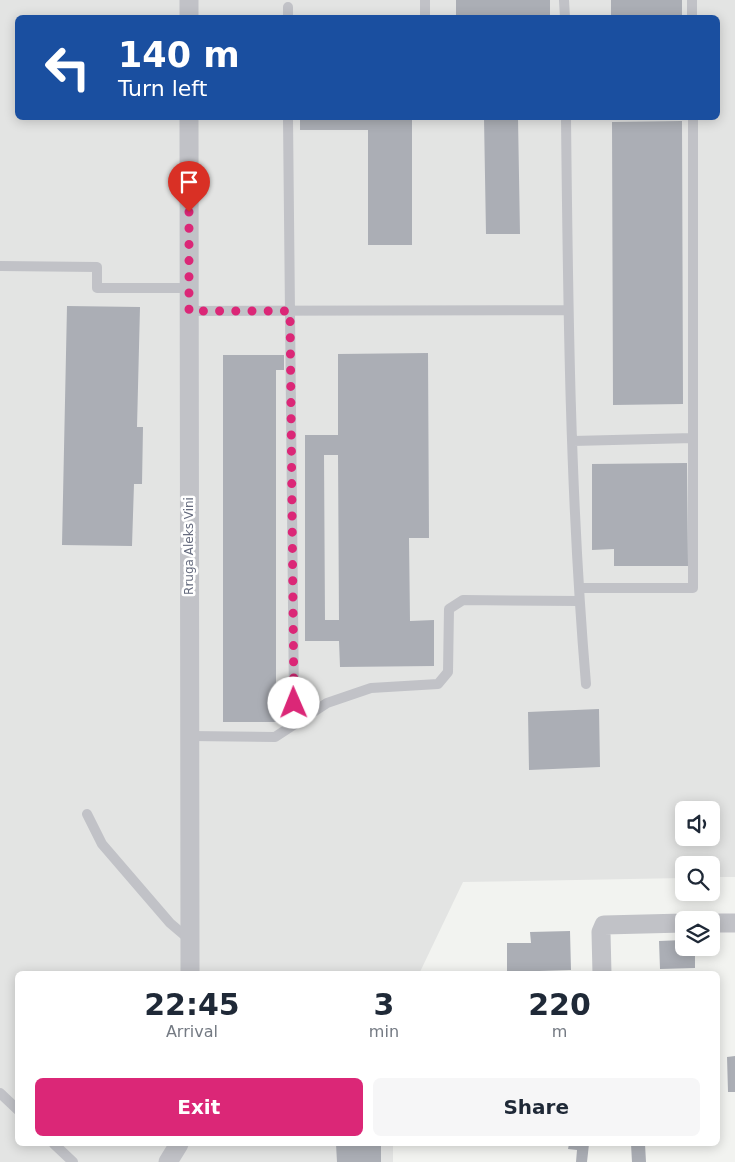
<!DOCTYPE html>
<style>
:root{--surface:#fff;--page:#f6f6f7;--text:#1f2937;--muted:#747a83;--accent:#db2777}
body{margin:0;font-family:"DejaVu Sans",sans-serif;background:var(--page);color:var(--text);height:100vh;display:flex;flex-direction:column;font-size:19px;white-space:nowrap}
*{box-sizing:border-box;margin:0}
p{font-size:16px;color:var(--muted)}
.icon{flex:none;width:28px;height:28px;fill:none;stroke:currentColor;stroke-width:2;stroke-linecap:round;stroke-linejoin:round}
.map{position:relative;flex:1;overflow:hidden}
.drawer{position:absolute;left:15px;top:971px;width:705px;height:175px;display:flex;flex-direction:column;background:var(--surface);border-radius:8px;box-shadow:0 2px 12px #0003}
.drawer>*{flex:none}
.top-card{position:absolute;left:15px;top:15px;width:705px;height:105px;border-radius:8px;box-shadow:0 2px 12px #0003;background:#1a4fa0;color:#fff;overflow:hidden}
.controls{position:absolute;left:675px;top:801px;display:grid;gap:10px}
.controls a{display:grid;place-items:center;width:45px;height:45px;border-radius:8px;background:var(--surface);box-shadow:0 2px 12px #0003;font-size:25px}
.pin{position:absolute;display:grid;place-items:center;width:42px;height:42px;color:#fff;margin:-51px -21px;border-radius:50% 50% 50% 0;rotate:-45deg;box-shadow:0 0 5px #0007}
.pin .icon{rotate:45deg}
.me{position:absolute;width:55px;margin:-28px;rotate:359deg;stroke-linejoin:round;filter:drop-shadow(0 0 4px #0008)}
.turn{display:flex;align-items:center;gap:18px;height:105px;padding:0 20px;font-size:22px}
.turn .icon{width:65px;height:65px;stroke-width:2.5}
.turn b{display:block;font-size:35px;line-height:42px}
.eta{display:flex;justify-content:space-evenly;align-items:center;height:85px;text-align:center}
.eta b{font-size:30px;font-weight:700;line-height:35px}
.button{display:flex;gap:10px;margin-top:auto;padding:10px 20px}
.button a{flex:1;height:58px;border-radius:8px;background:var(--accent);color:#fff;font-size:20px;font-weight:700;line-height:58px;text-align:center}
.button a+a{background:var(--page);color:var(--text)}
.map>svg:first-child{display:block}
.built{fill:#e3e4e3;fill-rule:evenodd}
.building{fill:#abaeb5;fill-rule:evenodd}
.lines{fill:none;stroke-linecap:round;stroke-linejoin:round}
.service{stroke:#c1c2c7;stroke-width:10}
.minor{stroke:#c1c2c7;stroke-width:19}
.route{stroke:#db2777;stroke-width:9;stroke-dasharray:0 16.2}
.labels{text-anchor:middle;stroke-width:5;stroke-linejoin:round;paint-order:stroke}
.street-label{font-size:12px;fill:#656b7e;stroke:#fff}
</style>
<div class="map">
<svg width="735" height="1162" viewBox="0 0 735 1162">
<rect width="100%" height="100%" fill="#f2f3f0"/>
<path class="built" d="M0,0H735V877H711V865H684V878L463,882L419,974H18V1144H393V1162H0ZM18,18H718V118H18ZM684,810H711V838H684Z"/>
<path class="building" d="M456,0H550V18H456Z
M611,0H682V18H611Z
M300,118H412V245H368V130H300Z
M484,118H518L520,234H486Z
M682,121L683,404L613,405L612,122Z
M67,306L140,307L137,427H143L142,484H134L132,546L62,545Z
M428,353L429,538H409L410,621L434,620V666L340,667L339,641H305V435H338V354ZM324,455H338L339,620H325Z
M223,355H284V370H276V722H223Z
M687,463L688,566H614V549L592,550V464Z
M599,709L600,767L529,770L528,712Z
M570,931L571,970L507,972V943H531L530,932Z
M684,940V948H695V968L660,969L659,941Z
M735,1056V1092H728L727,1057Z
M336,1144H381V1162H337Z
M569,1144H589L587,1162H576L577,1150L568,1149Z
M631,1144H645L646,1162H632Z"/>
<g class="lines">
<path class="service" d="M425,0V18
M564,0L565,18
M692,0V18
M288,7V18
M288,118L294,703L302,720
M566,118C568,306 570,496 586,684
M0,266L97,267V288H189
M189,311L568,310
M573,441L693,438
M579,588H693V118
M190,736L275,737L327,703L371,688L438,684L448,672L449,609L463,600L579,601
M87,814L102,844L170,923L190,940
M0,1093L18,1110
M54,1144L73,1162"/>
<path class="minor" d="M189,0V18
M189,118L190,974
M711,923H735
M602,974L601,932L604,925L684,923
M168,1162L179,1144"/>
</g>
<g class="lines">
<path class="route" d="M189,212V311H290L294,703"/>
</g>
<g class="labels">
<g class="street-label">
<text transform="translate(189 546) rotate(-90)" y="4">Rruga Aleks Vini</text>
</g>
</g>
</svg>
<div class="controls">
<a><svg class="icon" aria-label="sound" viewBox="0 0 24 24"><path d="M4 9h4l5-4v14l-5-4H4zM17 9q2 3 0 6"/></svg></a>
<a><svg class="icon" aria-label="search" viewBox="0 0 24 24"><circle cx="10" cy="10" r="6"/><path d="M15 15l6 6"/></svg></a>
<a><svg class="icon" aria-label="layers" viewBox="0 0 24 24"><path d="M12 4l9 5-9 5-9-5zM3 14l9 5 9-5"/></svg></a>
</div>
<div class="pin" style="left:189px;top:212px;background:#d93025"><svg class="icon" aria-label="arrive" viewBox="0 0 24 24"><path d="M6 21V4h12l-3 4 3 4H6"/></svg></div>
<svg class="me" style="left:294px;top:703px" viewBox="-20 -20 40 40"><circle r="19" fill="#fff"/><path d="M0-13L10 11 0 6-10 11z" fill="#db2777"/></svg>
<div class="top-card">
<div class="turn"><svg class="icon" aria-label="left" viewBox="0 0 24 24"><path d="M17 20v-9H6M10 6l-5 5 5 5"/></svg><div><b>140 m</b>Turn left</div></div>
</div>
<section class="drawer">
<div class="eta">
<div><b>22:45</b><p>Arrival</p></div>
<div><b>3</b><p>min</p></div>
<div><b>220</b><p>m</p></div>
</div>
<div class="button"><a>Exit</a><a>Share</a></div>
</section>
</div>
